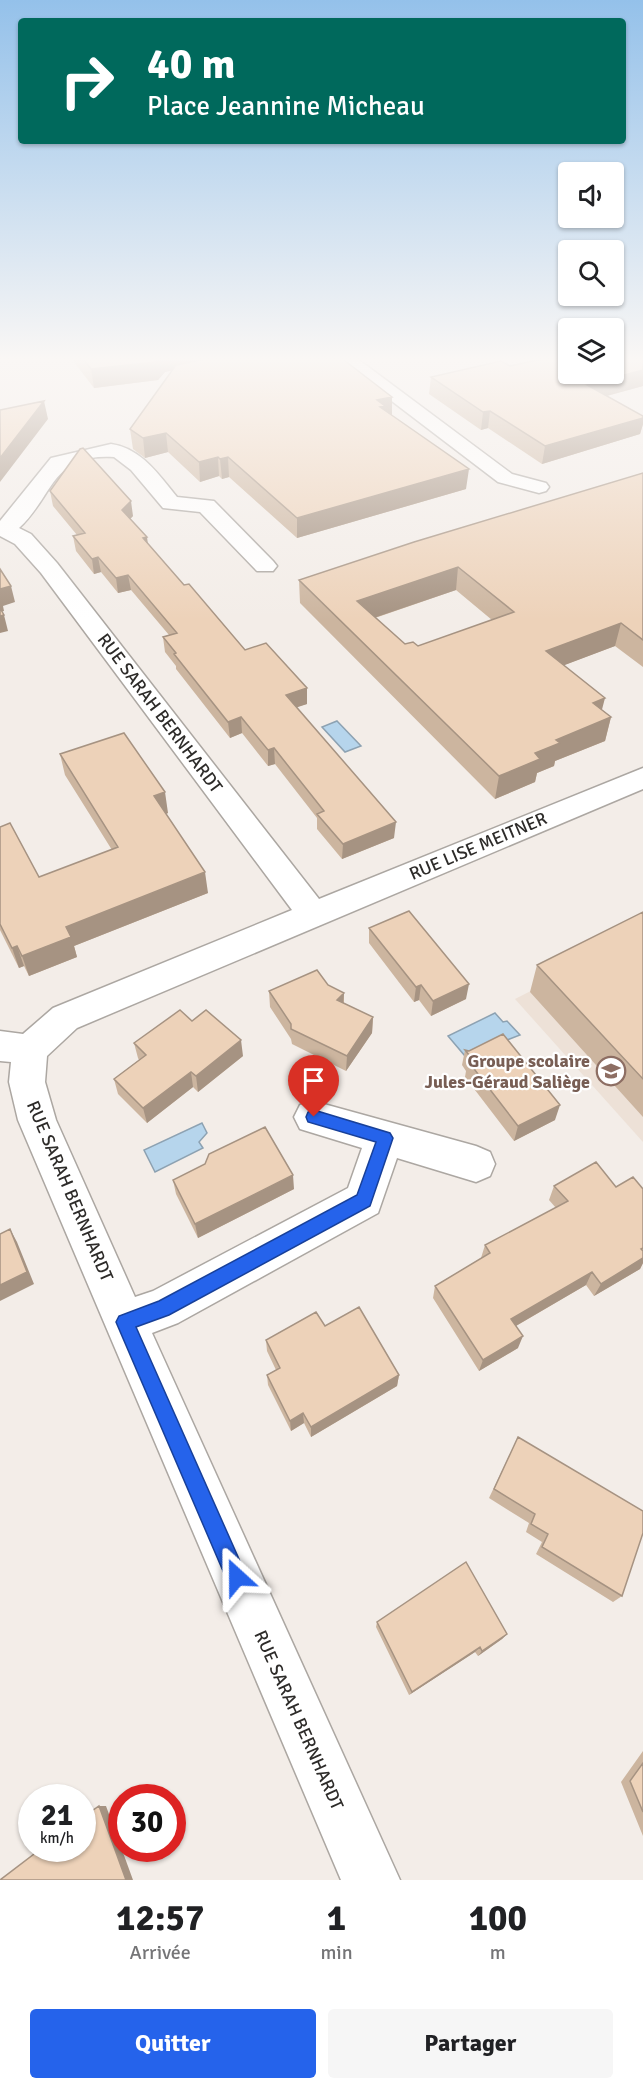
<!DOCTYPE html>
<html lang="fr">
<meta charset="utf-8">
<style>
:root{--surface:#fff;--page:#f6f6f6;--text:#202124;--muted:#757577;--accent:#2563eb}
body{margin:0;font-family:Signika,sans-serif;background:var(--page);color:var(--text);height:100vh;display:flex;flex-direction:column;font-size:22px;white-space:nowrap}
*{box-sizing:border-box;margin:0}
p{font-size:20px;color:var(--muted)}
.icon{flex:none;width:33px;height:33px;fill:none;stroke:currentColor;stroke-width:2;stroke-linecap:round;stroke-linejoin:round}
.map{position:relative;height:1880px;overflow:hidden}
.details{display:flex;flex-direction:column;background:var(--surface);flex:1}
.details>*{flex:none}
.guide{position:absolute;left:18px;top:18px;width:608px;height:126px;border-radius:6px;box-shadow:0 2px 4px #0004;background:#00695c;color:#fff;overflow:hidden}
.buttons{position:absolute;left:558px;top:162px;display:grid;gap:12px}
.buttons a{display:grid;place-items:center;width:66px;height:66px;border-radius:6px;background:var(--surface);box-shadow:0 2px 4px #0004;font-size:30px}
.speed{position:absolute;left:18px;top:1784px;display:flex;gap:12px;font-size:30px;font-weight:700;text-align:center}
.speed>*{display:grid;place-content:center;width:78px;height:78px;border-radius:50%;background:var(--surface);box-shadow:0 2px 4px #0004;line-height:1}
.speed small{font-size:15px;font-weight:400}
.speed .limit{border:9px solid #d22;background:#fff;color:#111}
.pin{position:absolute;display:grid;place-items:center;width:51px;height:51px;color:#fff;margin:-62px -26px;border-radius:50% 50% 50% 0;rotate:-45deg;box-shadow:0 0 6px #0007}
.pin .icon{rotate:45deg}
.me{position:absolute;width:66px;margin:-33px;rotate:336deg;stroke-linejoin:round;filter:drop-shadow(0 0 4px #0008)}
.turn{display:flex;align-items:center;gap:21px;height:126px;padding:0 30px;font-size:27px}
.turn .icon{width:78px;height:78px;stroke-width:2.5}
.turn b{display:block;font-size:42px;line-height:51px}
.eta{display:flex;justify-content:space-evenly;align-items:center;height:102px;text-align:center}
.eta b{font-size:36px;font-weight:700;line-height:42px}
.cta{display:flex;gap:12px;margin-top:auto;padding:12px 30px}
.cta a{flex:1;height:69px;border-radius:6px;background:var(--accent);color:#fff;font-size:24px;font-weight:700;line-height:69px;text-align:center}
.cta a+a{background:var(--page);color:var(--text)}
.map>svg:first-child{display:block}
.built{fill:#ede1d7}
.water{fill:#b6d5ec;stroke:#8da2b2;stroke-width:1.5}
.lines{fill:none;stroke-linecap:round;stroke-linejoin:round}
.street-casing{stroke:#aca7a2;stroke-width:3}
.street{fill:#fff;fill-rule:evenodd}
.wall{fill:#ccb59f;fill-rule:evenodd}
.shaded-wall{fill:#a69382}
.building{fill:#edd2b9;stroke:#a69382;stroke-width:1.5;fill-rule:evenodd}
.route{fill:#2563eb;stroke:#184099;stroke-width:1.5}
.labels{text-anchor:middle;stroke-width:4.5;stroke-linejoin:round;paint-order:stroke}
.street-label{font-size:18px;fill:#2d2b29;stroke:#fff}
.education-label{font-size:18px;font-weight:bold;fill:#785e54;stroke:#fff;text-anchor:end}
</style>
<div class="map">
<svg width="643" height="1880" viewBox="0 0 643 1880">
<rect width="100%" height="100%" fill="#f3ede8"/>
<path class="built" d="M643,934V1142L515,999Z"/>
<path class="water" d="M337,721L361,746L345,752L322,727Z
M495,1013L503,1022L507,1021L520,1035L465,1056L448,1036Z
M202,1123L207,1133L199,1142L203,1148L155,1172L144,1150Z"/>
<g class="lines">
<g class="street-casing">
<path id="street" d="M334,357H355L512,474L546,483L549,487L546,491L539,493L498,482Z
M111,444C141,448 159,475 177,497L214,501L273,561L277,566L273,571H257L200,512L163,508L131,470L114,457C51,453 54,496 19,528L31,534L57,563L319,899L643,768V789L77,1028L47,1056L45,1082L56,1120L135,1297L153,1291L348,1188L362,1148L300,1129L294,1117L300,1105L313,1101L476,1146L490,1152L495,1164L490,1176L476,1182L397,1158L378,1213L178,1323L152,1333L400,1880H341L18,1120L9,1082L11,1062L0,1061V1031L23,1034L53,1008L292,910L41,573L15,544L0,536V521L51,458Z"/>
</g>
<use href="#street" class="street"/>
</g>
<path class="wall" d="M70,357H340L392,397V415L466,489L297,538L229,477L222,479L219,476L200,482L168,452L145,458L133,449L130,429L173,370L165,372L158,380L94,388Z
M643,357V386L607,396L643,416V424L640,434L542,464L488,428L481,430L429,394L431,377L510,366Z
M643,473V667L615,646L564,665L602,710L611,717L605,741L555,761L554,766L537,773L535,782L495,799L300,603L299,580ZM456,590L492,620L418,646L405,644L375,618Z
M50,491L133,516L130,519L148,545L184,585L245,650L307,688V704L296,707L394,838L342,859L317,829V818L275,764L268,766L242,733L230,738L176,669V666L165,652L163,637L169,635L131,590L118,593L101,572L94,574L76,551L73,536L77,535L53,506Z
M60,754L168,813L166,814L208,893L74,946L77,957L29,976L24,966L19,968L0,930V827L39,877L112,850L65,775Z
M643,912V1117L530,992L537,965Z
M369,928L466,999L431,1016L419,1000L414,1002L369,943Z
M328,985L344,993V1003L373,1017L372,1033L346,1071L292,1044L291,1039L270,1007L269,991Z
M192,1021L243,1056L198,1092L193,1087L147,1123L118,1094L114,1079L139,1060L138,1058L134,1043Z
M465,1050L555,1120L514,1141L465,1077L466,1071L462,1065Z
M205,1164L294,1189L198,1238L176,1194L173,1180Z
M554,1186L643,1189V1263L640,1269L594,1296L586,1285L516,1326L518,1348L479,1371L433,1298L435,1286L481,1258L485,1245L556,1208L549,1200Z
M325,1326L399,1375L397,1386L311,1437L304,1423L291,1431L268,1385L267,1375L276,1370L267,1351L266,1340Z
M518,1437L622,1596L613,1602L536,1554L542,1542L526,1532L529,1523L489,1498Z
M377,1622L507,1634L502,1639L478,1656L475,1652L409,1695L376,1627Z
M643,1751V1836L621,1782Z"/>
<path class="shaded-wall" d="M159,357H234L165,372L158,380L94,388L91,369Z
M643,370V386L584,402L587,385Z
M392,397V416L384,418L377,400Z
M44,401L48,419L0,482V458Z
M490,411L488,428L481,430L483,412Z
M643,418V424L640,434L542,464L545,446Z
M166,433L168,452L145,458L143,438Z
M218,457L219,476L200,482L199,462Z
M228,457L229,477L222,479L220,459Z
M469,469L466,489L297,538V518Z
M131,501L133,516L124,525L122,510Z
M147,537L149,552L143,538Z
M98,557L101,572L94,574L92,559Z
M458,567L456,590L356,624L357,601Z
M128,575L131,590L118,593L116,578Z
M11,586L15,602L3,606L4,611L0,612V589Z
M4,615L8,631L0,633V616Z
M621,623L615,646L541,674L546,651Z
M307,688V704L286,711V695Z
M605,698L599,721L593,703Z
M241,717L242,733L230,738L228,722Z
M611,717L605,741L555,761L554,766L537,773L535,782L495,799L499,776L556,740Z
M274,748L275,764L268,766V750Z
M165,792L168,813L158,817L154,796Z
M396,822L394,838L342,859L343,844Z
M205,872L208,893L74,946L77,957L29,976L22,956L66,927Z
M17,946L24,966L19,968L12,948Z
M469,984L466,999L431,1016L433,1001Z
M421,985L419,1000L414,1002L416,987Z
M344,993L343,1008L337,1000Z
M373,1017L372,1033L346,1071L347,1056Z
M241,1040L243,1056L198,1092L196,1076Z
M191,1072L193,1087L147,1123L143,1108Z
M560,1105L555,1120L514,1141L518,1126Z
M293,1175L294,1189L198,1238L195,1224Z
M10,1229L17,1242L34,1284L0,1301V1285Z
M643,1258V1263L640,1269L594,1296L601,1284Z
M592,1272L586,1285L507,1331L511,1319Z
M523,1336L518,1348L479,1371L483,1360Z
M399,1375L397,1386L311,1437V1427Z
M303,1413L304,1423L291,1431L290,1421Z
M507,1634L502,1639L478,1656L482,1651Z
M480,1647L475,1652L409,1695L412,1692Z
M99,1806H106L133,1880H126Z"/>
<path class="building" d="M82,357H159L155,362L91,369Z
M217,357H340L392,397L377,400L385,406L380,407L469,469L297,518L228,457L220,459L218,457L199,462L166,433L143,438L130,429L176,365Z
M551,357H568V374H614V357H643V370L587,385L643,416V418L545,446L490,411L483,412L431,377L501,361L510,366Z
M44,401L0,458V410Z
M83,448L131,501L122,510L147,537L143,538L184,585L189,584L245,650L266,643L307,688L286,695L396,822L343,844L317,814L324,811L274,748L268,750L241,717L228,722L174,654L176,653L163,637L177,633L128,575L116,578L98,557L92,559L73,536L85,533L50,491L80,449Z
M643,473V640L621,623L546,651L605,698L593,703L611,717L556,740L560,743L535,753L540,759L499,776L299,580L414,542ZM458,567L514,612L418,646L413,642L405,644L357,601Z
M0,569L11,586L0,589Z
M0,608L4,615L0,616Z
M124,733L165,792L154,796L205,872L66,927L71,937L22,956L17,946L12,948L0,924V827L10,823L39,877L118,847L60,754Z
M409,911L469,984L433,1001L421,985L416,987L369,928Z
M643,912V1079L537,965Z
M317,970L328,985L344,993L337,1000L373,1017L347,1056L291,1029V1024L269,991Z
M180,1010L192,1021L206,1010L241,1040L196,1076L191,1072L143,1108L114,1079L146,1055L134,1043Z
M503,1034L560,1105L518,1126L468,1061L477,1065L465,1050L469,1051Z
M265,1127L293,1175L195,1224L173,1180L205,1164L209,1154Z
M596,1162L616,1187L633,1177L643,1189V1248L641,1249L643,1251V1258L601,1284L592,1272L511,1319L523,1336L483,1360L435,1286L490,1253L485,1245L568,1201L554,1186Z
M10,1229L27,1272L0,1285V1234Z
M359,1307L399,1375L311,1427L303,1413L290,1421L267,1375L280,1368L266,1340L316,1312L325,1326Z
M518,1437L643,1511V1533L622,1596L542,1547L548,1534L531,1524L535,1514L494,1489Z
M466,1562L507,1634L482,1651L480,1647L412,1692L377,1622Z
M643,1763V1812L630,1781Z
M99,1806L126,1880H0L42,1848H82V1818Z"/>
<linearGradient id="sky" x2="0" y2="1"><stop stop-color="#94c1ea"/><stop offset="0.58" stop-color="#faf7f5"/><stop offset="1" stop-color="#faf7f5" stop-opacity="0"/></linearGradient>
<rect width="643" height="620" fill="url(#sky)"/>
<path class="route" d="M314,1110L390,1133L393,1138L370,1206L169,1315L136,1327L247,1577L244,1585L237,1588L229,1585L116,1322L119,1316L159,1301L357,1195L376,1142L308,1122L306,1117L308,1112Z"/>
<defs>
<g id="school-ring" transform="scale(1.5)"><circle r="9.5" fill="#fff" stroke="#8d6e63" stroke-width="1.5"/><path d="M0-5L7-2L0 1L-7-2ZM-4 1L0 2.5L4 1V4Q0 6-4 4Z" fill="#8d6e63"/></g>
</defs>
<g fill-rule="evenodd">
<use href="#school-ring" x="611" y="1071"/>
</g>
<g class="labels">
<g class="street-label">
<text transform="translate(160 713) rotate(53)" y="6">RUE SARAH BERNHARDT</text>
<text transform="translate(478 846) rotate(-23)" y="6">RUE LISE MEITNER</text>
<text transform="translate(70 1191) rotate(67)" y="6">RUE SARAH BERNHARDT</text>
<text transform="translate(299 1720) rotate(66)" y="6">RUE SARAH BERNHARDT</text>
</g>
<g class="education-label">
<text x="590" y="1067">Groupe scolaire<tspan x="590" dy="21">Jules-Géraud Saliège</tspan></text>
</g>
</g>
</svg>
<div class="buttons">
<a><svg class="icon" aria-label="sound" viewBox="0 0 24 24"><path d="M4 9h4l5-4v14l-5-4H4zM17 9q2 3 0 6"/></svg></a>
<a><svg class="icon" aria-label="search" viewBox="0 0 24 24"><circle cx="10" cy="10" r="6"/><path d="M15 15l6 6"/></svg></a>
<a><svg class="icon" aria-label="layers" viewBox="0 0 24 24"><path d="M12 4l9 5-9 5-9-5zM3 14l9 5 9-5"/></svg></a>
</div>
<div class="speed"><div>21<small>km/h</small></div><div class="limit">30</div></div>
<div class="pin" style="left:314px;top:1117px;background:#d93025"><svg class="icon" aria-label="arrive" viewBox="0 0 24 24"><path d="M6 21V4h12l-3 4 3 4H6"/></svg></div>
<svg class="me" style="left:237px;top:1577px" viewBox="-20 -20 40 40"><path d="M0-17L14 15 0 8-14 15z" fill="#2563eb" stroke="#fff" stroke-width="4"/></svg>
<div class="guide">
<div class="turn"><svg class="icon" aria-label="right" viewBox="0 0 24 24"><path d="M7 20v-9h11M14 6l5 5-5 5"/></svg><div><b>40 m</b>Place Jeannine Micheau</div></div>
</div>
</div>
<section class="details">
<div class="eta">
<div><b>12:57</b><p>Arrivée</p></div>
<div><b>1</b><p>min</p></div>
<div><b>100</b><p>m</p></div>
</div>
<div class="cta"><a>Quitter</a><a>Partager</a></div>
</section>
